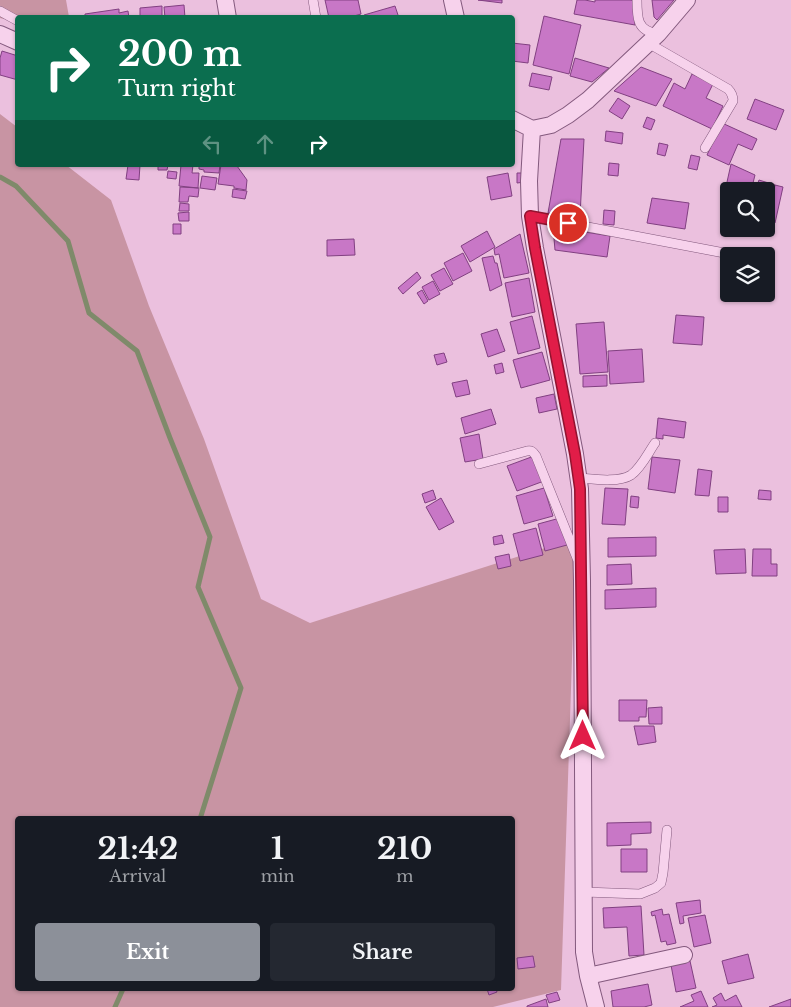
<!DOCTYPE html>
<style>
:root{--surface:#171b24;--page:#242831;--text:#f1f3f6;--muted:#9ea1a6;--accent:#8c9099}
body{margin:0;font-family:"Libre Baskerville",serif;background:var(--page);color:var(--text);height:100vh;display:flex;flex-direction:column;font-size:19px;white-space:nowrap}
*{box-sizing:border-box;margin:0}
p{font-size:16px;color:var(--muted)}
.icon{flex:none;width:28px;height:28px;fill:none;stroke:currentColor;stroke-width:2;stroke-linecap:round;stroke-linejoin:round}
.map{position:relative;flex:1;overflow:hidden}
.panel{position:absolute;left:15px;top:816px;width:500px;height:175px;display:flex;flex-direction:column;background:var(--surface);border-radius:5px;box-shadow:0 1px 4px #0004}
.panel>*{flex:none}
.guide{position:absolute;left:15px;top:15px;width:500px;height:152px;border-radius:5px;box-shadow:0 1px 4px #0004;background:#0b6e4f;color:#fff;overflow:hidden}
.controls{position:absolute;left:720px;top:182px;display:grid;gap:10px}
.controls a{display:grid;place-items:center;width:55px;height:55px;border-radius:5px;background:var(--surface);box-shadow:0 1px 4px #0004;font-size:25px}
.pin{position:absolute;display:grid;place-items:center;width:42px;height:42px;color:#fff;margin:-21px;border:2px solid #fff;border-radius:50%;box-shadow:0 1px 5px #0007}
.me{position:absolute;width:55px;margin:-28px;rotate:0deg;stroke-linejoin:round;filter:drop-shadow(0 0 4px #0008)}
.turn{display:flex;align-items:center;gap:18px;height:105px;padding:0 20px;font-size:22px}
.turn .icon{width:65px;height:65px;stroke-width:2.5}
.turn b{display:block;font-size:35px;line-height:42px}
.lanes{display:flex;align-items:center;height:48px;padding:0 20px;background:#0003;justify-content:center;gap:25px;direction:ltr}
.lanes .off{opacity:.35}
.eta{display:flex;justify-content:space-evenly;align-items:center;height:85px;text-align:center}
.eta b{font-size:30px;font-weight:700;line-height:35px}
.button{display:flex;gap:10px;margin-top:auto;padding:10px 20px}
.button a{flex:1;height:58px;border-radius:5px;background:var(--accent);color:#fff;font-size:20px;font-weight:700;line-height:58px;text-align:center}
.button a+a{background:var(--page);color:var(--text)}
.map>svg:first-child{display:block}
.green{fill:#c894a3;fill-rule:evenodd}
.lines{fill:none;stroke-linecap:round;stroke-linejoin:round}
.stream{stroke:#7f8a6a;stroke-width:5}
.building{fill:#c877c6;stroke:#814081}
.service-casing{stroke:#83597d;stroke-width:10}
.minor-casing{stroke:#83597d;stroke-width:18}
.service{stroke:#f7d2ec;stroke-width:9}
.minor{stroke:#f7d2ec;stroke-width:16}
.route-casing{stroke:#92132f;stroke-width:12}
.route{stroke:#e11d48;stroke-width:9}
</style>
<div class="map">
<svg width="791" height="1007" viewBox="0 0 791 1007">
<rect width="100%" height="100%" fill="#ebc0de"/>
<path class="green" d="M0,0H66L69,17L18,18L17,22L0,18Z
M0,114L17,127L18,165H66L111,200L149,306L204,439L261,599L310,623L576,538L561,990L493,1007H0ZM18,819H512V989H18Z"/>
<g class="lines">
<path class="stream" d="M0,177L16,186L68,241L89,313L137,351L170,438L210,537L198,587L241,688L200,819
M115,1007L123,989"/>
</g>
<path class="building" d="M325,0H358L361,14L347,18H329Z
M478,0H502V3Z
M577,0H585L595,2V0H630L635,1V25L574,14Z
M652,0H674L657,20L654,17Z
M184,5L185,18H165L164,7Z
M162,6V18H140V8Z
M395,6L399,18H365L364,15Z
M119,9V13L128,11L129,18H85V14Z
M544,16L581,25L569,74L533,65Z
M512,43L530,45L528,63L512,61Z
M2,51L18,56V80L0,75V58Z
M575,58L609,68L592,82L570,76Z
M641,67L672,79L656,106L614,91Z
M532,73L552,77L549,90L529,86Z
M692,74L713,84L706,98L723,106L712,129L663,106L674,83L685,89Z
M618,98L630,106L622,119L609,111Z
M755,99L784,110L776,130L747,119Z
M647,117L655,120L651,130L643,127Z
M722,123L757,139L752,150L738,144L729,165L707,155Z
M606,131L623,133L622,144L605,141Z
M561,139H584L580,216L548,213Z
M659,143L668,145L665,156L657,154Z
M691,155L700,157L697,170L688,168Z
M609,163L619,164L618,176L608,175Z
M731,164L755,175L751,191H725Z
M128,165H140L139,180L126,179Z
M158,165H168L167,170H158Z
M181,165H193L192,173H199L198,188L179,186Z
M199,165H220L219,173L204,172V170L199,169Z
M221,165L237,166L247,180L246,190L234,188V186L218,184Z
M168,171L177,172L176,179L167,178Z
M508,173L512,196L491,200L487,177Z
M517,173H524L525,182L517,183Z
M202,176L217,178L215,190L200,188Z
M759,180L775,185L767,214L766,191H755Z
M775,185L783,187L775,223L766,221Z
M180,187L199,188L198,197L189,196L188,202H179Z
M233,189L247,191L245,199L232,197Z
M652,198L689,203L685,229L647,223Z
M180,203L189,204V211H179Z
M604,210L615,211L614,225L603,224Z
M189,212V221H179L178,213Z
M173,224H181V234H173Z
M553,227L610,236L607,257L555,250Z
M487,231L495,247L470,262L461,246Z
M520,234L529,273L504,278L499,254L495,255L494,249Z
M354,239L355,255L327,256V240Z
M463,253L472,271L453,281L444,263Z
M493,256L495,263H497L502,285L490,291L482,258Z
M444,268L453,284L440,291L431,275Z
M417,272L421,278L403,294L398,288Z
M529,278L535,312L512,317L505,283Z
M433,281L440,294L429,300L422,287Z
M422,290L428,301L424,304L417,293Z
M676,315L704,317L702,345L673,343Z
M532,316L540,348L518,354L510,322Z
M604,322L608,372L580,374L576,324Z
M497,329L505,351L488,357L481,334Z
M642,349L644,382L610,384L608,351Z
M542,352L550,380L521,388L513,360Z
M444,353L447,362L437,365L434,355Z
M502,363L504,372L496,374L494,365Z
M607,375V386L583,387V376Z
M467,380L470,394L456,397L452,383Z
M554,394L557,409L539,413L536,398Z
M491,409L496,424L465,434L461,418Z
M658,418L686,422L684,438L663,435V439L656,438Z
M479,434L483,459L465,462L460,438Z
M534,456L544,481L517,491L507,466Z
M652,457L680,460L675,493L648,489Z
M698,469L712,471L709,496L695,495Z
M544,488L553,516L524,524L516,496Z
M605,488L628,489L625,525L602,524Z
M433,490L436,499L425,503L422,494Z
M759,490L771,491V500L758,499Z
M631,496L639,497L638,508L630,507Z
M718,497H728V512H718Z
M441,498L454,522L439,530L426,507Z
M560,518L567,545L545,551L538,524Z
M536,528L543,555L520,561L513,534Z
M502,535L504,543L494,545L493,537Z
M656,537V556L608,557V538Z
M745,549L746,573L716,574L714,550Z
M753,549H771V564H777V576H752Z
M509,554L511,566L498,569L495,557Z
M631,564L632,584L607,585V565Z
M656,588V607L605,609V590Z
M619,700H647L646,717H639V721H619Z
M662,707V724H649L648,708Z
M634,726H654L656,742L638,745Z
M651,822V833L631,834V845L607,846V823Z
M621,849H647V872H621Z
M700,900L701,913L683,916L684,923L680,924L676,903Z
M641,906L644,955L629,956L627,927L604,928L603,908Z
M662,909L663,915L669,914L676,943L667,945L666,941L661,942L655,915L652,916L651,912Z
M705,915L711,943L694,947L688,918Z
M748,954L754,978L728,984L722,961Z
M533,956L535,967L518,969L517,958Z
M690,961L696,988L676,992L671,965Z
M648,984L652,1005L644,1007H613L611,991Z
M487,989H496L497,992L489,995Z
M701,991L708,1007H680L694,1001L691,995Z
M557,992L560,1000L549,1003L546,995Z
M721,993L725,1001L736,995L742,1007H712L717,1005L713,998Z
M546,999L548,1007H527V1006Z
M791,999V1007H769Z"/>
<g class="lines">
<g class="service-casing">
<path id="service" d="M313,0L316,18
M637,0C637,18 637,31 658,34
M0,11L18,21
M648,43L728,89C732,93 733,96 733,101L705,148
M530,216L740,256
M479,464L527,451C532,450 533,452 536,456L577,558
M579,478C592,479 619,483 631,475C641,468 648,453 655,443
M584,892L640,894L655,888L661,883L663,873L667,830"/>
</g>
<g class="minor-casing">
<path id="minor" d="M225,0L228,18
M452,0L456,18
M0,34L18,42
M512,119L532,129L529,181L530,216L535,248L575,454L580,489L582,581L584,952L588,976L596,1007
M532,129L551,125L568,115L588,100L658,34L687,0
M588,976L684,955"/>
</g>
<use href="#service" class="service"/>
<use href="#minor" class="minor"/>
</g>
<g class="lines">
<g class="route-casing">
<path id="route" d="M568,223L530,216L535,248L575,454L580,489L583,736"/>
</g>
<use href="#route" class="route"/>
</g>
</svg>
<div class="controls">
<a><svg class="icon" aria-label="search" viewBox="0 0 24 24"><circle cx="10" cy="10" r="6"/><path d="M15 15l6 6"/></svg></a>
<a><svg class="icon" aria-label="layers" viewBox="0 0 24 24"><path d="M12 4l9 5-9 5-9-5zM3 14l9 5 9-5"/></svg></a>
</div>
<div class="pin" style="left:568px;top:223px;background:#d93025"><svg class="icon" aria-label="arrive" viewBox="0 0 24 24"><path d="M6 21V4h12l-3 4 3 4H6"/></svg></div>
<svg class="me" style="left:583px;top:736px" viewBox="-20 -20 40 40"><path d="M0-17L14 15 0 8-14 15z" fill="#e11d48" stroke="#fff" stroke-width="4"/></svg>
<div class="guide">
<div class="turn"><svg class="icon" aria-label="right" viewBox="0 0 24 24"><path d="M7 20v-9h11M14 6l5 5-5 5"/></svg><div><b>200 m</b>Turn right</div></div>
<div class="lanes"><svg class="icon off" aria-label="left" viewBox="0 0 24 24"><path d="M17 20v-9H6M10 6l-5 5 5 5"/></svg><svg class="icon off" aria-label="ahead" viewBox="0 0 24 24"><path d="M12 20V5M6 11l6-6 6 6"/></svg><svg class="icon" aria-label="right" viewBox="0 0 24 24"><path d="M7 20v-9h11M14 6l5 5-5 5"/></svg></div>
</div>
<section class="panel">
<div class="eta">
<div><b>21:42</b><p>Arrival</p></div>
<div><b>1</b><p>min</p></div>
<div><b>210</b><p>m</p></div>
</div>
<div class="button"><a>Exit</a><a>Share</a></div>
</section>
</div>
